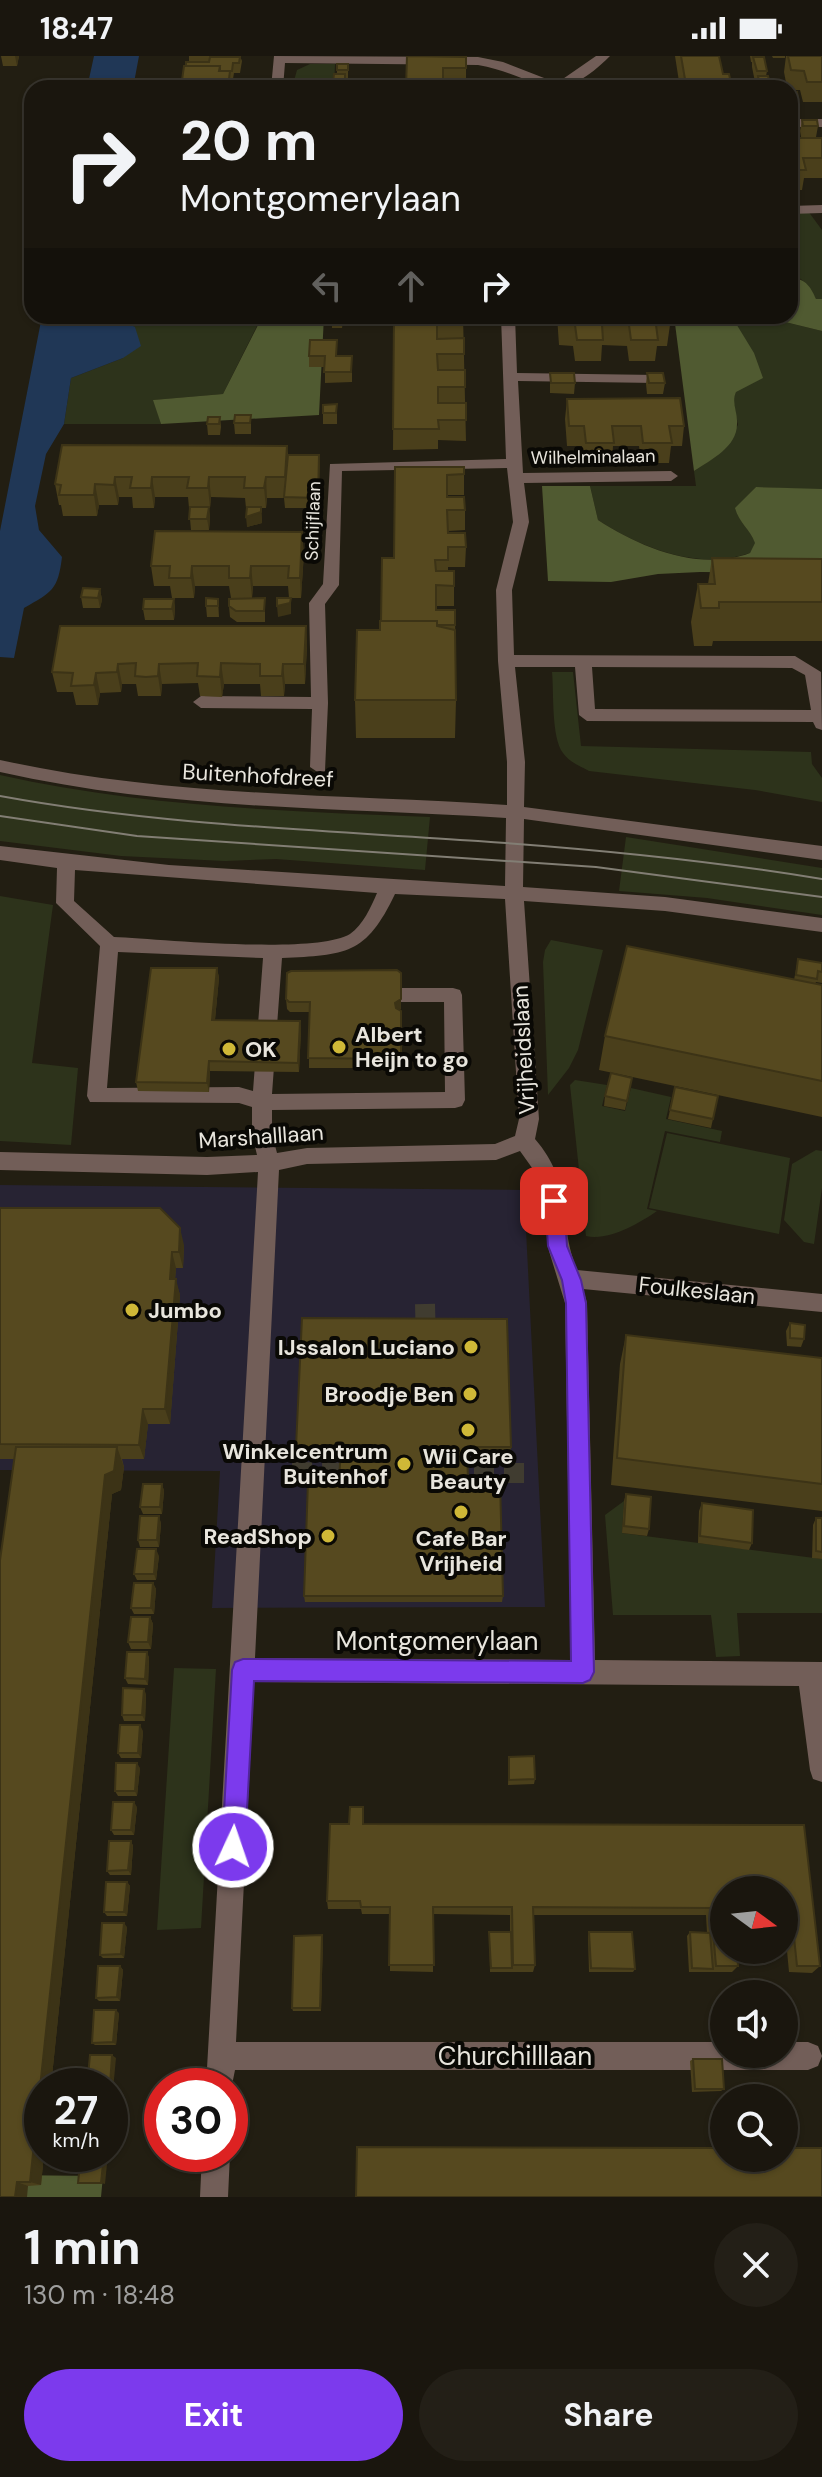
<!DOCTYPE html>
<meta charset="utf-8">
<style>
:root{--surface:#1a160e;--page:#231f17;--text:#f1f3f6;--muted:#9f9f9e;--line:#38352e;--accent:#7c3aed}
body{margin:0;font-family:"DM Sans",sans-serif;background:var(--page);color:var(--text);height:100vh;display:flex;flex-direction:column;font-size:30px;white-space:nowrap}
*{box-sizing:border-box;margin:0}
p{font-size:26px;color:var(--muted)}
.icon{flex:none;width:44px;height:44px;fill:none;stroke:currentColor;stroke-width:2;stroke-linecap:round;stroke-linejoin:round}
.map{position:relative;height:2141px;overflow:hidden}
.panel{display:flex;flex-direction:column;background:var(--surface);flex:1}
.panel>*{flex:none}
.banner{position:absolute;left:24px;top:24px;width:774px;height:244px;border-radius:24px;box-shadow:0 2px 6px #0004,0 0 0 2px var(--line);background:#1a160e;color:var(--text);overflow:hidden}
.needle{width:52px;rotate:105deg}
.controls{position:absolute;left:710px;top:1820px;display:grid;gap:16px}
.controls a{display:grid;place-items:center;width:88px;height:88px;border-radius:50%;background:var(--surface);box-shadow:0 2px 6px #0004,0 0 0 2px var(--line);font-size:40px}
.speed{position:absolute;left:24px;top:2012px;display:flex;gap:16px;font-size:40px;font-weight:700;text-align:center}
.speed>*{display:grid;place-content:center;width:104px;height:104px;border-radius:50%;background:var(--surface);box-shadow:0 2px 6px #0004,0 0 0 2px var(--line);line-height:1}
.speed small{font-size:20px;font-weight:400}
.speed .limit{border:12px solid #d22;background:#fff;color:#111}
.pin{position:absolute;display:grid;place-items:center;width:68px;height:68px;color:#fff;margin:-34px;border-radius:16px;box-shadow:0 4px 12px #0006}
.me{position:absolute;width:88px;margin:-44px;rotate:3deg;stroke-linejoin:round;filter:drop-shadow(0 0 6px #0008)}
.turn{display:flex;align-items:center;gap:28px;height:168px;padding:0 24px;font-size:36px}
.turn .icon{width:104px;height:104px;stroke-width:2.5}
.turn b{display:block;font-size:56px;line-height:68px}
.lanes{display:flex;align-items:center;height:76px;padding:0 24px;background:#0003;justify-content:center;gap:40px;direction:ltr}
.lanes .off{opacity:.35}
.round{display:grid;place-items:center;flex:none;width:84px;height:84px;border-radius:42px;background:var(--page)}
.summary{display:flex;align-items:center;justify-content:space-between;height:136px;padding:0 24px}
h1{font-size:48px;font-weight:700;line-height:60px}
.button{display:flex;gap:16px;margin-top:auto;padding:16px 24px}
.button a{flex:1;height:92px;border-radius:48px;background:var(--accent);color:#fff;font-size:32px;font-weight:700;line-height:92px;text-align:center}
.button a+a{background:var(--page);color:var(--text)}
.status{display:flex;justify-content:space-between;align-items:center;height:56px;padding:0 40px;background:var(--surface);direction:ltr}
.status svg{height:22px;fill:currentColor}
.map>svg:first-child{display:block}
.commercial{fill:#272333}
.green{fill:#2d331b}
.forest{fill:#505a31}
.water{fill:#203756}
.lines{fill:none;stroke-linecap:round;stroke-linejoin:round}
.minor-tunnel{stroke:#403c30;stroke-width:20;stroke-dasharray:20 10;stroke-linecap:butt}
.minor{fill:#725e58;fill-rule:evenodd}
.tram{stroke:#827e74;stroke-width:2}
.wall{fill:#4a3f1b}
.shaded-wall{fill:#3c3316}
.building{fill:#56491f;stroke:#3c3316;stroke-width:2}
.route{fill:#7c3aed;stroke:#51269a;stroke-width:2}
.poi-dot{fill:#cfb837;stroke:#0a0905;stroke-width:3}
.labels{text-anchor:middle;stroke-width:8;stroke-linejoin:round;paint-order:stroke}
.far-street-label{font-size:18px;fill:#e8e5dd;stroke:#0a0905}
.street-label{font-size:22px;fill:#e8e5dd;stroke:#0a0905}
.poi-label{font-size:22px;font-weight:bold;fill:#e8e5dd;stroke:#0a0905;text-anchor:end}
.near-street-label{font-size:26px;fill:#e8e5dd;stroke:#0a0905}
</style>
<div class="status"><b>18:47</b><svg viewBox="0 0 49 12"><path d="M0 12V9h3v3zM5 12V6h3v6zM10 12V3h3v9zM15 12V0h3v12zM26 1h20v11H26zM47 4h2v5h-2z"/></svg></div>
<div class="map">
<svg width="822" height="2141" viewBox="0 0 822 2141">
<rect width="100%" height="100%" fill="#221e12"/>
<path class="commercial" d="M0,1129L524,1134L545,1551L212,1552L220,1415L0,1414Z"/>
<path class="green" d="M310,8H335L334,32H292L297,14Z
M790,155H808L822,174V243H816L801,223L790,221Z
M87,260H164L174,268L223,262L258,268L223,338L154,344L161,368H64L71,322L123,302L125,266L109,264L94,268Z
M729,260H774L781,265L822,275V434L756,431L736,452C739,467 750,473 756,488L750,497C699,515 641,492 598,464L590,430H696L694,415L718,399L738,369L733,343L736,335L740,276Z
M552,616H573L581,690L811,696L812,708L822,722V746L755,734L589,715C580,710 569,706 563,697C551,681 554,636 552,616Z
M0,719C142,751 286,755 430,761L425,814L276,803L225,805L121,800L0,785Z
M626,781L822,812V859L707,842L619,835Z
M0,840L53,849L32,1007L78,1012L71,1089L0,1085Z
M551,884L603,894L578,994L569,1012L548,1039L543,906L545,894Z
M575,1024L607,1029L602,1050L625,1055L631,1032L671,1041L666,1063L722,1075L720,1086L665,1075L647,1153L657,1155C638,1168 609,1185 586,1180L570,1029Z
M667,1077L790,1102L779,1178L649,1152Z
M816,1094L822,1095V1132L814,1188L804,1186L784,1164L792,1108Z
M624,1445L622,1477L822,1503V1557H737L740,1600L716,1601L711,1559H613L605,1459Z
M174,1612L216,1613L201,1872L157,1874Z"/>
<path class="forest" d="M790,221C805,223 810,229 816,243H822V275L781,265L774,260H790Z
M164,260H324L319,359L161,368L153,344L223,338L258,269L223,262L175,268Z
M674,260L732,261L754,297L763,322L736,336C731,347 738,356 737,368C737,391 711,404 694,415Z
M542,430H590L598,464C641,492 700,516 750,497L755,487C750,473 739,467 735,452L756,431L822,433V517L700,516L658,518L611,526L548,525Z
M0,2119L103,2120L101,2141H0Z"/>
<path class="water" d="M94,0H139L133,32H87Z
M42,260H87L94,268C110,264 120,264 135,271L141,290L123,302L71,322L64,368L46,398L35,450L39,474L62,501C58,534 52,536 24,552L14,602L0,601V475Z"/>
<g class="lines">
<path class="minor-tunnel" d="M425,1248L426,1289
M292,1416L368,1417
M444,1417H528"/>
<path class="minor" d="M274,0L478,1L503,6L557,27L596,0H610C553,57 540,20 478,9L285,7L283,32H271Z
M790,63H822V71H790Z
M822,149V157L790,158V150Z
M501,260H515L517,317L657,319L664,323L657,327L518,325L523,417L671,415L678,420L671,425L524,427L529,466L512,534L514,599L795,600L821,616L822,674L816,672L813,666L587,665L579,659L575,611H515L525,706L524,751L822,790V804L524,763L523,831L665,841L822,862V876L665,855L524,845L539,1063L535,1083C574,1128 557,1163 577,1214L822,1238V1256L583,1233L587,1247L595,1604L822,1606V1726L813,1723L810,1714L799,1630L254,1626L236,1986H724V1998H784V1986H808L818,1990L822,2000L818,2010L808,2014H235L230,2039V2030H206L258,1116L207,1119L0,1114V1096L207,1101L257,1099L252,1078V1051L239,1047L90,1046L87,1040L100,890L56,847L57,812L0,804V790L169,809L505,830L506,762C335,751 168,754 0,716V704C168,741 336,738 507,749V706L498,605L496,534L513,466L507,412L342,415L339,529L325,548L328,647L325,715L319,717L310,711L312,653L201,652L193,646L201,640L311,641L309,547L323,528L330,408L506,403ZM592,611L792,612L805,619L811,654L595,653ZM75,814L377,837C371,851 363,869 350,878C315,899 160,883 114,881L74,845ZM395,838L505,843L519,1063L515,1080L495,1088L307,1092L277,1097L272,1078V1054L455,1052L462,1050L465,1044L462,939L460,934L453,932H374L367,934L365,939L367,944L374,946H444L445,1036L272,1038L282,902C346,899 366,899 395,838ZM118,896L263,902L253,1035L239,1031L107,1032ZM520,1095L540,1123L549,1195L565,1247L571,1604L255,1602L279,1114L307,1108L496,1104Z
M202,2098H230L228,2141H200Z"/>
<path class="tram" d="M0,740C158,769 318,774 478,785C593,793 708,804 822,823
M0,760L137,780L596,811L822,841"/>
</g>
<path class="wall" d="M1,0H19L17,10H3Z
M189,0H240L242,5L240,17H234L233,23L236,32H182V24L209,6V5H189Z
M675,0H719L723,18L732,32H680Z
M750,0H762L767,15L766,20L771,32H756L757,26H755L752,11V6H751Z
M772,0H785V2H773Z
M786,0H822V46H803L800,34H790V32H787L784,16Z
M466,1V23L406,32Z
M337,8H348V25H346V29H333L334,18H337Z
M790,36L798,41L797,52H790Z
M802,64L818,70L816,81H801L800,75Z
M790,82H822V122H804L802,134H790Z
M328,260H344L342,272H332V264H328Z
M394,260H463L466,385L438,384V393L393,394Z
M557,260H669L670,269L667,290H657L655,305H629L627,290L602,289L601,305H575L573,290L559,289Z
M309,300H352V326L325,327V311H309Z
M550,317L575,327L574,338L550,337Z
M647,317L665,327L663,338H647L646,328Z
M567,343L684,370L682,390H671L669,407H641L639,390H613L612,407H584L582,390H567L565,363Z
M337,348V368H323V349Z
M251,359V378H235L234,367Z
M220,361L221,371L220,379H208L207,368Z
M287,390L288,399H319L318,452H285L284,442H267L266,452H261L262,467L247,471V452H246L245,442L211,441L210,452H209L210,462L209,474H191L188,441H155L154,452H133L132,441H119L118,449H99L97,460H63L61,449H59L55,428Z
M395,411L464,418V439H447V441L465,454V474L448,475V477L466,491L465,511H448V515L454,530V550H436V554H455L456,644L455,682H356L355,644L380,574L394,502Z
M304,496L301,542H289L288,530H253L252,542H231L229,530H195L194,542H172L170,530H154L151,510Z
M712,502L822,503V585H713L712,590H694L691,566L698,528H708Z
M100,533L102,544L100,552H83L81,541Z
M265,542V566H237L230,561L229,550Z
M174,543L175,553L174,564H145L143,553Z
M218,543L219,561H207L206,550Z
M306,570L307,590L305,628H285L284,640H261L260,628H224L222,641L200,640L198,627L162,628L161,640H138L136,628H122L121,636L100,637L98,649H76L73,636H57L52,616Z
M798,903L822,907V927L816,926L815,928L822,929V1061L599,1014L605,980L794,924Z
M217,912L219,922L215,964L300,965L301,974L299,1016L210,1015L209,1036L138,1035L136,1026Z
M401,917V953L399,954L401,955V1009L397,1012H309V956H290L287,953L286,943Z
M632,1022L625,1054L604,1050L605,1040Z
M718,1040L711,1072L668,1063L670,1054Z
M0,1152L184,1189L183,1212H176L175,1223L180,1239L170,1368H148L144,1403H122L124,1411L121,1434L112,1438L51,2030H42V2098H44L41,2129L28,2130L0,2141L14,1403H0Z
M790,1267L804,1283L801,1291L787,1290L786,1275Z
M626,1279L822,1302V1455L611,1429L620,1308Z
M296,1391H511L510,1398H467L468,1425L503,1540L502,1546H305L304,1540L339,1425L341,1398H297Z
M162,1428L164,1435L162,1458H143L140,1451Z
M626,1438L649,1473L647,1480L622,1477L624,1445Z
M702,1447L752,1487L749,1494L698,1487L699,1455Z
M159,1460L161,1468L159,1491H140L138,1484Z
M816,1462H822V1503L812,1502L813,1469Z
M159,1500L156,1524H137L134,1518Z
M153,1527L156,1533L154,1558H134L131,1552Z
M150,1561L153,1568L151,1593H131L128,1586Z
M147,1596L149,1602L148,1629L128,1628L125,1622Z
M146,1638L145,1665H124L122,1659Z
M143,1675L141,1702H121L118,1697Z
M509,1701L535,1723L534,1728L508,1729Z
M140,1712L137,1740H118L115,1735Z
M137,1751L134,1779H114L111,1774Z
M349,1768L804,1769L820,1910L812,1917L789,1916L784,1863V1834H724L738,1910L732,1916H689L687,1880L690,1876L707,1877L706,1859H534L535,1909L533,1916H490L489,1876H510V1859L433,1858V1916L390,1915V1858H362L361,1853H328L327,1845Z
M131,1785L133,1790L131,1819H110L107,1815Z
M127,1826L130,1830L127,1860H107L104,1856Z
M127,1871L124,1902H103L100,1899Z
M589,1876L635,1913L633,1916H589L588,1880Z
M323,1883L321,1955H293L292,1952Z
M120,1910L123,1914L120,1945H99L96,1942Z
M119,1957L116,1989H95L92,1987Z
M693,2003L724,2033L721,2035L692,2036L690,2005Z
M784,2064H785L789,2092H822V2141H356L357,2091L721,2092L720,2076L723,2074L724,2067V2102H784Z"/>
<path class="shaded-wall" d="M15,0H19L17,10Z
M319,399L320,410L318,452V442Z
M115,421L119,441L118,449L114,429Z
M152,421L155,441L154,452L151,432Z
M209,421L211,441L210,452L208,432Z
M266,421L267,442L266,452L264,432Z
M95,428L99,449L97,460L94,439Z
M209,451L210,462L209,474L207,463Z
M261,451L262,467L247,471L246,461Z
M302,476L304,496L301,542L300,522Z
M192,510L195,530L194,542L191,522Z
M251,510L253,530L252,542L250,522Z
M100,533L102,544L100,552L98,542Z
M291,542V558L278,561L277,550Z
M174,543L175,553L174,564L172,553Z
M306,570L307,590L305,628L304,608Z
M221,607L224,628L222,641L220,621Z
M118,608L122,628L121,636L117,616Z
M159,608L162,628L161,640L158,620Z
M283,608L285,628L284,640L282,620Z
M96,617L100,637L98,649L94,629Z
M217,912L219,922L214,973L212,964Z
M401,943V953L395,956V947Z
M300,965L301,974L299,1016L298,1007Z
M401,999V1009L397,1012V1003Z
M209,1005L210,1015L209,1036L207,1027Z
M180,1172L184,1189L183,1212L179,1196Z
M172,1196L176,1212L174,1239L170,1223Z
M176,1223L180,1239L170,1368L165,1353Z
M143,1353L148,1368L144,1403L139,1389Z
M117,1391L124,1411L121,1434L112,1438L51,2030H42V2098H44L41,2129L30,2126L105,1419Z
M162,1428L164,1435L162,1458L160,1451Z
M159,1460L161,1468L159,1491L157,1484Z
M156,1493L159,1500L156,1524L154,1518Z
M153,1527L156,1533L154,1558L151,1552Z
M150,1561L153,1568L151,1593L148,1586Z
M147,1596L149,1602L148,1629L145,1623Z
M144,1633L146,1638L145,1665L142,1659Z
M140,1669L143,1675L141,1702L138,1697Z
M137,1707L140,1712L137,1740L135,1735Z
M134,1746L137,1751L134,1779L131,1774Z
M131,1785L133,1790L131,1819L128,1814Z
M127,1826L130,1830L127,1860L124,1856Z
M124,1867L127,1871L124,1902L121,1898Z
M322,1879L323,1883L321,1955L320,1952Z
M120,1910L123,1914L120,1945L117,1941Z
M116,1954L119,1957L116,1989L113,1986Z
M112,1999L116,2002L113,2034L110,2032V2030Z
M104,2098H108L105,2128L101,2127Z
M17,2126L28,2130L27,2141H15Z"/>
<path class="building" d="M407,0L466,1V12H443V23H466L467,32H406Z
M681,0H719L723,18H729L732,32L686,29Z
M788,0H822V26H807L804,15L791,14Z
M210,1H240L239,7H233L232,15H220V10H186V6H209Z
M753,1H764L767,15H757Z
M337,8H348V14H337Z
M184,10H220L219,15H230L229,23H236L235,32H204L205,24H182Z
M334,18H345V26H333Z
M758,20H768L771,32H760Z
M333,29H349L348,32H333Z
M790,36H797L798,41H790Z
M802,64H817L818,70H803Z
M790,82H822V102H803L806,114H790Z
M394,260H463L464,267H437V283L464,282V298H437L438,314H465V331H438V347H466V364H438L439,373H393Z
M560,260H669L670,269H656L658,284H631L629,269H602L603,284H577L575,269H561Z
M310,284H337L336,300H352L351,316H324L325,300H309Z
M550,317H574L575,327H551Z
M647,317H663L665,327H649Z
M680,342L684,370H669L672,387H643L641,370H612L614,387H586L584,370H569L567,343Z
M337,348L336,357H323V349Z
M235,359H251L250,367H234Z
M208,361H220L219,368H207Z
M62,389L287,390L285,421H266L264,432H244L245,421H209L208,432H187L189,421H152L151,432H130L132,421H115L114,429L95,428L94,439H59L61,429L55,428Z
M288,399H319L318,442L284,441Z
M395,411H464V418L447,419V441H464L465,454H447L448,477H465L466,491H448V504H435L436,515H454V530L436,529V554H455V569H437V565H381L382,502H394Z
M190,451H209L207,463H189Z
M247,451H261V456L246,461Z
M155,475L302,476L300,522H288L289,510H251L250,522H229V510H192L191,522H169L170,510H151Z
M712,502L822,503V546H719V552H701L698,528H715Z
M83,532L100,533L98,542L81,541Z
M206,542L218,543V550H206Z
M265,542L264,555H236L229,550V543Z
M277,542H291L290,547L277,550Z
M144,543H174L172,553H143Z
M380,565H437V570L455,574L456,644H355L357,574H380Z
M60,570H306L304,608H283L282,620H260V608L221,607L220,621L197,620L198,607L159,608L158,620L146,621L135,620L136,607L118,608L117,616L96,617L94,629L71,630L73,617L52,616Z
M627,890L822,929V1025L605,980Z
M798,903L822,907V916L818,915L817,923L796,919Z
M151,912H217L212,964L300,965L298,1007L209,1005L207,1027L136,1026Z
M397,914L401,917V943L395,947L396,952L401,955V999L397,1003L308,1002L310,946H289L286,943L287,917L291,915Z
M611,1017L632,1022L627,1045L605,1040Z
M675,1031L718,1040L713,1063L670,1054Z
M0,1152H160L180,1172L179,1196H172L170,1223H176L165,1353H143L139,1389L0,1388Z
M302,1262L507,1263L511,1391H467L468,1425H500L503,1540H304L308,1425H339L341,1391H296Z
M790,1267L805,1269L804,1283L790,1282Z
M626,1279L822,1302V1428L617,1402Z
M16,1391H117L114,1415L105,1419L30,2126H17L15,2141H0V1504Z
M143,1428H162L160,1451H140Z
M626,1438L651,1441L649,1473L624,1470Z
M702,1447L753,1454L752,1487L700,1480Z
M140,1460H159L157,1484H138Z
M816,1462H822V1496L816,1495Z
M137,1493H156L154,1518H134Z
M134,1527H153L151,1552H131Z
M131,1561H150L148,1586H128Z
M127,1596H147L145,1623L125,1622Z
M123,1632L144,1633L142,1659H122Z
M120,1669H140L138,1697H118Z
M534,1700L535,1723L509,1724V1701Z
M116,1707H137L135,1735H115Z
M113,1746H134L131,1774H111Z
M350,1751H363V1768L804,1769L820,1910H797L791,1852H784V1834H724V1894H737L738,1910H716L711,1852L533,1851L535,1909H513L512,1851H433L434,1909H389L390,1851H361L360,1845H327L330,1768H349Z
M109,1785H131L128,1814L107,1815Z
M106,1826H127L124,1856H104Z
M102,1867H124L121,1898L100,1899Z
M489,1876H511L512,1912H491Z
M589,1876H632L635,1913L591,1912Z
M690,1876L710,1877L713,1913L692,1912Z
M322,1879L320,1952H292L294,1880Z
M98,1910H120L117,1941L96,1942Z
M94,1954H116L113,1986L92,1987Z
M90,1999H112L110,2030H87Z
M693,2003H722L724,2033H695Z
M784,2064H785L789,2092H822V2141H356L357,2091L724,2092V2102H784Z
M81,2098H104L101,2127H78Z"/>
<path class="route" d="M554,1137L561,1139L564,1145L567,1190L581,1224L586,1247L594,1616L590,1624L583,1627L254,1625L245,1791L242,1799L233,1802L225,1799L222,1791L232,1614L235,1606L243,1603L571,1605L566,1247L562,1224L548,1190L545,1145L548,1139Z"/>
<g class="poi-dot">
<circle cx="339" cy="991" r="8"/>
<circle cx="229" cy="993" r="8"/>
<circle cx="132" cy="1254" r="8"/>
<circle cx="471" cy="1291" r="8"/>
<circle cx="470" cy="1338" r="8"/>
<circle cx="468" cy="1374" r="8"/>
<circle cx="404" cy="1408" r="8"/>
<circle cx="461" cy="1456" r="8"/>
<circle cx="328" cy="1480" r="8"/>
</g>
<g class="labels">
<g class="far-street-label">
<text transform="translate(593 401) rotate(-1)" y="6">Wilhelminalaan</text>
<text transform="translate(313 465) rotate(-88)" y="6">Schijflaan</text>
</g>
<g class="street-label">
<text transform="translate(258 719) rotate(3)" y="8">Buitenhofdreef</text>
<text transform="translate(523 994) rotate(-93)" y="8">Vrijheidslaan</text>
<text transform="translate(261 1080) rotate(-4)" y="8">Marshalllaan</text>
<text transform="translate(697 1234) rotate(6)" y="8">Foulkeslaan</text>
</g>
<g class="poi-label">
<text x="355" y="986" text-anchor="start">Albert<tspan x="355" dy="25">Heijn to go</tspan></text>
<text x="245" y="1001" text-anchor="start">OK</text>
<text x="148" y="1262" text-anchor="start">Jumbo</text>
<text x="455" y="1299">IJssalon Luciano</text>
<text x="454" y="1346">Broodje Ben</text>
<text x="388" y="1403">Winkelcentrum<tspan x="388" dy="25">Buitenhof</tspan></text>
<text x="468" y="1408" text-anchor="middle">Wii Care<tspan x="468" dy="25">Beauty</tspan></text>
<text x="312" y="1488">ReadShop</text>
<text x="461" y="1490" text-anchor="middle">Cafe Bar<tspan x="461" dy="25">Vrijheid</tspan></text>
</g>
<g class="near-street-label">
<text x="437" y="1594">Montgomerylaan</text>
<text x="515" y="2009">Churchilllaan</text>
</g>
</g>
</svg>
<div class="controls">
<a><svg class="needle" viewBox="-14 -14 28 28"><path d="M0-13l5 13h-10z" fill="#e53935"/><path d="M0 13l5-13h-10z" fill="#9f9f9e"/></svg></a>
<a><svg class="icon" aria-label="sound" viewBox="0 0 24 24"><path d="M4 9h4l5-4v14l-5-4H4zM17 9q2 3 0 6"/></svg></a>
<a><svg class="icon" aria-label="search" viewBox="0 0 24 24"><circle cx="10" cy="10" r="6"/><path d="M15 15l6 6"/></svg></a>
</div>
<div class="speed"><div>27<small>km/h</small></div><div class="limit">30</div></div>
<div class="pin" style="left:554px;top:1145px;background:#d93025"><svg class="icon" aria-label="arrive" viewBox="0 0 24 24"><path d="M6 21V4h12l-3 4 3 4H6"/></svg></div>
<svg class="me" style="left:233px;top:1791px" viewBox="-20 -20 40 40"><circle r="17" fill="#7c3aed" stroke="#fff" stroke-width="3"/><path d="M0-11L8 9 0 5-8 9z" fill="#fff"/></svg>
<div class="banner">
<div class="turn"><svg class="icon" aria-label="right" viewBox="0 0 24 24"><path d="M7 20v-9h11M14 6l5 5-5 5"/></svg><div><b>20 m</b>Montgomerylaan</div></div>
<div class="lanes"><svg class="icon off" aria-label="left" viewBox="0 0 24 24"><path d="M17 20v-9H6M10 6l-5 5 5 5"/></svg><svg class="icon off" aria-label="ahead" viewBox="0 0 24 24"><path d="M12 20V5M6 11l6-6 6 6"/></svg><svg class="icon" aria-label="right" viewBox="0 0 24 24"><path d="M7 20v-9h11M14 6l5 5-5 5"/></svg></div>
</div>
</div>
<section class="panel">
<div class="summary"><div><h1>1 min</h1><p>130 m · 18:48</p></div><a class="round"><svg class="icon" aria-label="close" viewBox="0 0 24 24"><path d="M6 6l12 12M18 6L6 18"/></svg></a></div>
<div class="button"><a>Exit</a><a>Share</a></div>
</section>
